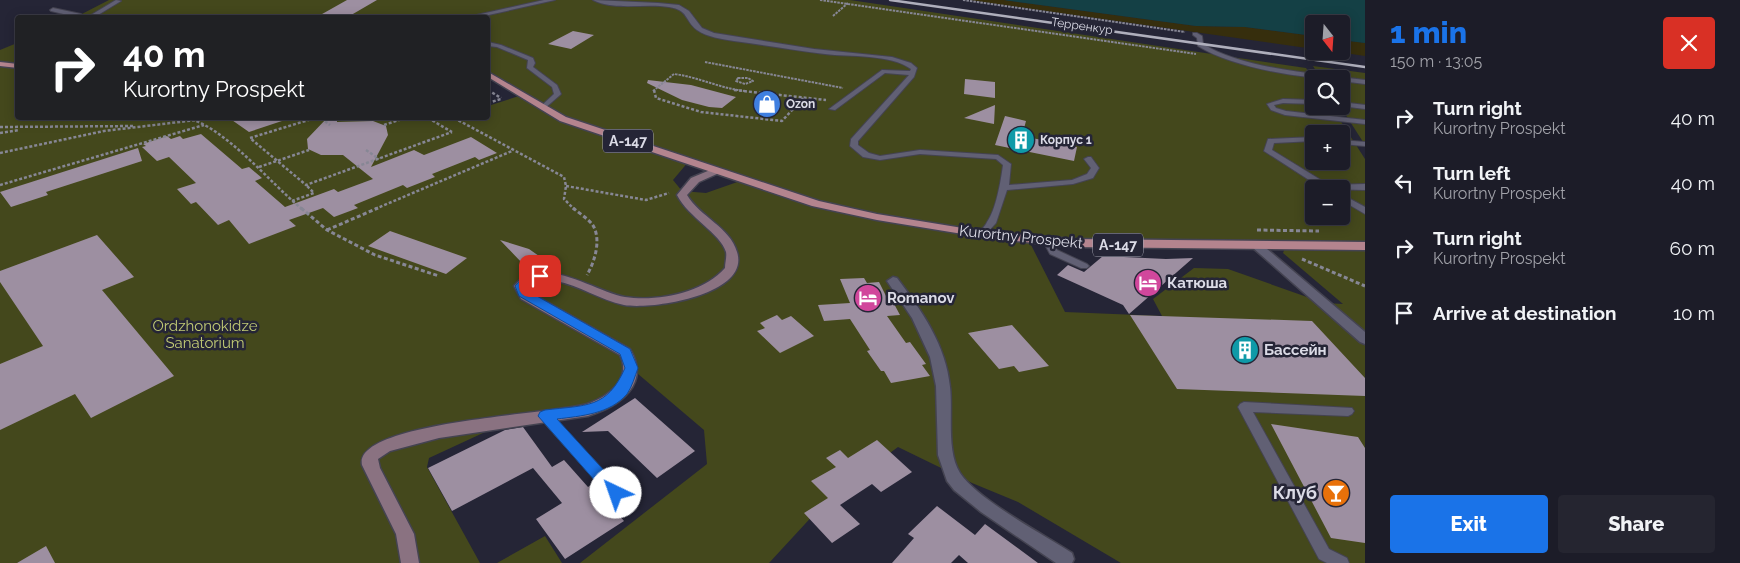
<!DOCTYPE html>
<meta charset="utf-8">
<style>
:root{--surface:#1c1c28;--page:#252530;--text:#f1f3f6;--muted:#a0a1a8;--line:#3a3a45;--accent:#1a73e8}
body{margin:0;font-family:Raleway,sans-serif;background:var(--page);color:var(--text);height:100vh;display:flex;flex-direction:column;font-size:19px;white-space:nowrap}
*{box-sizing:border-box;margin:0}
p{font-size:16px;color:var(--muted)}
.icon{flex:none;width:28px;height:28px;fill:none;stroke:currentColor;stroke-width:2;stroke-linecap:round;stroke-linejoin:round}
.map{position:relative;flex:1;overflow:hidden}
.drawer{display:flex;flex-direction:column;background:var(--surface);width:375px}
.drawer>*{flex:none}
.hud{position:absolute;left:15px;top:15px;width:475px;height:105px;border-radius:5px;box-shadow:0 2px 12px #0003,0 0 0 1px var(--line);background:#202124;color:#fff;overflow:hidden}
.needle{width:32px;rotate:163deg}
.controls{position:absolute;left:1305px;top:15px;display:grid;gap:10px}
.controls a{display:grid;place-items:center;width:45px;height:45px;border-radius:5px;background:var(--surface);box-shadow:0 2px 12px #0003,0 0 0 1px var(--line);font-size:25px}
.pin{position:absolute;display:grid;place-items:center;width:42px;height:42px;color:#fff;margin:-21px;border-radius:10px;box-shadow:0 2px 8px #0006}
.me{position:absolute;width:55px;margin:-28px;rotate:318deg;stroke-linejoin:round;filter:drop-shadow(0 0 4px #0008)}
.turn{display:flex;align-items:center;gap:18px;height:105px;padding:0 25px;font-size:22px}
.turn .icon{width:65px;height:65px;stroke-width:2.5}
.turn b{display:block;font-size:35px;line-height:42px}
.round{display:grid;place-items:center;flex:none;width:52px;height:52px;border-radius:5px;background:var(--page)}
.summary{display:flex;align-items:center;justify-content:space-between;height:85px;padding:0 25px}
h1{font-size:30px;font-weight:800;line-height:38px;color:var(--accent)}
.cta{display:flex;gap:10px;margin-top:auto;padding:10px 25px}
.cta a{flex:1;height:58px;border-radius:5px;background:var(--accent);color:#fff;font-size:20px;font-weight:800;line-height:58px;text-align:center}
.cta a+a{background:var(--page);color:var(--text)}
ul{padding:0;list-style:none}
li{display:flex;align-items:center;gap:15px;height:65px;padding:0 25px}
li div{flex:1}
li b{display:block;font-size:19px}
li em{font-style:normal}
main{display:flex;flex:1;min-height:0}
.map>svg:first-child{display:block}
.green{fill:#44481c;fill-rule:evenodd}
.sand{fill:#362e0d}
.water{fill:#144045}
.building{fill:#9d8fa1}
.lines{fill:none;stroke-linecap:round;stroke-linejoin:round}
.lane-casing{stroke:#444351;stroke-width:2}
.street-casing{stroke:#444351;stroke-width:3}
.secondary-casing{stroke:#444351;stroke-width:3}
.primary-casing{stroke:#444351;stroke-width:3}
.path-far2{stroke:#878795;stroke-width:2;stroke-dasharray:2.5 1;stroke-linecap:butt}
.path-far1{stroke:#878795;stroke-width:2.5;stroke-dasharray:3 2;stroke-linecap:butt}
.path{stroke:#878795;stroke-width:3;stroke-dasharray:4 2.5;stroke-linecap:butt}
.lane{fill:#616074;fill-rule:evenodd}
.street{fill:#616074;fill-rule:evenodd}
.secondary{fill:#8a7281;fill-rule:evenodd}
.primary{fill:#b4848e;fill-rule:evenodd}
.rail{stroke:#afafbc;stroke-width:2.5}
.route{fill:#1a73e8;stroke:#114b97}
.labels{text-anchor:middle;stroke-width:5;stroke-linejoin:round;paint-order:stroke}
.far-street-label{font-size:12px;fill:#dbdbe6;stroke:#252536}
.far-poi-label{font-size:12px;font-weight:bold;fill:#dbdbe6;stroke:#252536;text-anchor:start}
.shield{fill:#252536;stroke:#a4a4b1;stroke-width:1}
.shield-label{font-size:14px;font-weight:bold;fill:#dbdbe6}
.street-label{font-size:15px;fill:#dbdbe6;stroke:#252536}
.poi-label{font-size:15px;font-weight:bold;fill:#dbdbe6;stroke:#252536;text-anchor:start}
.park-label{font-size:15px;fill:#c1ca74;stroke:#252536}
.near-poi-label{font-size:18px;font-weight:bold;fill:#dbdbe6;stroke:#252536;text-anchor:end}
</style>
<main>
<div class="map">
<svg width="1365" height="563" viewBox="0 0 1365 563">
<rect width="100%" height="100%" fill="#252536"/>
<path class="green" d="M109,0H850L1306,68L1314,79V106H1331L1365,159V563H1121L1018,502L972,483L898,447L829,498L769,563H580L707,464L704,430L631,368L609,401L496,427L429,458L427,467L480,563H0V50L17,43L18,118H488V106L522,95L488,76V18L76,17ZM1314,134H1341V161H1314ZM689,161L743,180L706,193L682,191L673,180ZM1314,189H1341V216H1314ZM1028,239L1286,245L1283,253L1343,304L1324,303L1228,269L1194,268L1153,299L1162,316L1065,312Z
M1313,66L1365,73V145L1340,106L1341,79H1321Z
M545,536L562,563H497Z"/>
<path class="sand" d="M969,0H1004L1196,26L1245,27L1314,36V49Z
M1341,40L1365,43V56L1331,51H1341Z"/>
<path class="water" d="M1004,0H1365V43L1341,40V24H1314V36L1245,27L1196,26Z"/>
<path class="building" d="M347,0H377L346,18H315Z
M573,31L594,35L571,49L548,44Z
M965,79L995,82V98L964,94Z
M648,80L691,85L736,97L722,108L709,107L682,100L647,83Z
M995,105L994,124L964,118Z
M1005,116L1026,121L1022,136L1077,147L1074,161L995,145Z
M229,118H285V120L249,132Z
M327,118H337V122L373,121L386,126L388,135L371,167L414,150L424,155L471,137L497,153L479,160L475,157L432,174L435,177L407,188L403,185L354,205L358,208L334,217L323,208L289,220L296,226L249,244L229,220L218,225L196,202L191,204L177,189L196,183L169,157L157,161L142,147L146,146L143,144L167,136L171,139L180,136L183,139L201,134L242,169L249,167L262,178L255,181L285,207L334,189L338,192L373,179L343,155H321L308,149L307,139Z
M138,148L142,161L46,192L48,195L11,207L0,192Z
M390,231L467,258L446,274L368,246Z
M97,235L134,277L102,290L174,376L91,418L75,394L0,430V364L43,346L0,282V271Z
M500,240L529,249L549,263L526,269L523,264Z
M1103,256L1166,259L1193,258L1129,314L1123,305L1057,275L1068,265L1084,272Z
M864,278L867,283L879,282L888,300H892L900,315L887,316L906,343L910,342L926,364L922,365L930,376L891,383L884,371H881L867,351L870,350L850,319L824,321L818,305L850,303L840,279Z
M777,315L782,320L791,316L814,336L780,353L757,331L765,328L760,323Z
M1130,315L1312,321L1365,378V396L1177,389Z
M1012,325L1049,366L1019,372L1014,366L999,369L968,333Z
M635,398L695,451L657,478L608,431L582,432Z
M1271,424L1358,437L1365,448V543L1331,538Z
M523,427L552,467L564,460L588,487L593,484L624,521L565,559L536,519L562,503L533,468L452,511L428,468L505,430Z
M877,440L912,472L881,492L872,484L840,505L860,524L832,543L804,513L828,498L811,481L836,467L826,458L840,450L848,458Z
M937,506L975,535L985,524L1038,563H968L959,555L951,563H892L914,538L908,534Z
M46,546L55,563H17Z"/>
<g class="lines">
<g class="lane-casing">
<path id="lane" d="M116,0L121,1L93,18H86Z
M544,0H555L475,18H463Z
M593,0L658,3L679,5L689,11L702,28L714,33L814,49L892,57L911,63L917,68L914,77L858,141V145L869,153L880,156L920,150L998,155L1011,164L1009,185L1072,180L1087,174L1091,168L1084,159L1088,157H1091L1099,168L1093,178L1073,184L1007,190L996,223L984,236H978L976,234C980,230 985,227 987,222C996,210 1001,180 1003,165L996,159L920,154L880,160L863,157L850,146L851,139L909,75L885,73L835,110L829,109L882,70L910,71L911,69C891,54 849,57 825,54C794,50 764,45 734,41C722,39 707,37 697,30C684,20 689,10 669,7C645,3 615,11 593,0Z
M53,8L81,14L84,16L80,18L51,11L50,10Z
M1193,33H1197L1202,36L1203,44C1243,69 1318,74 1365,80V84L1341,81V79C1301,79 1231,67 1198,46L1197,38L1193,35Z
M488,42L501,45L533,58L535,63L533,67L557,85L561,94L560,95L544,109H540V107L554,94L552,87L527,68L528,60L497,47L488,46Z
M1283,99L1314,100V104L1283,103L1274,105L1276,108L1286,111L1365,120V124L1285,115L1271,110L1267,104Z
M1341,102L1365,105V109L1341,106Z
M1314,137V141L1274,143L1272,150L1329,185L1365,184V190L1323,189L1264,151L1268,139Z
M1341,140L1365,142V146L1341,144Z
M1341,194L1365,207V214L1341,200Z
M1048,238L1051,239L1057,250L1087,264L1089,266L1087,268H1081L1050,254L1043,241Z
M1244,402L1352,408L1354,411L1352,414L1348,416L1253,412L1329,549L1347,558L1349,563H1327L1319,559L1238,407L1240,404Z
M545,411L549,413L621,489L623,493L621,497L616,499L611,497L541,419L539,416L541,413Z"/>
</g>
<g class="street-casing">
<path id="street" d="M1256,241L1260,243L1365,332V344L1360,342L1252,247L1250,245Z
M893,277L897,278C922,311 946,345 950,387C953,412 946,451 960,473C978,500 1043,534 1072,553L1074,559L1072,563H1056L981,512L954,490L947,481L938,455L936,386L930,357L912,318L887,281Z"/>
</g>
<g class="secondary-casing">
<path id="secondary" d="M715,168L719,169V173L699,182L687,195C700,217 730,227 737,252C751,295 651,310 624,305C600,300 579,285 556,281C544,279 537,281 527,287L531,293L630,349C651,384 620,406 588,416L439,438L390,451L378,459L380,468L414,534L419,563H401L396,534L362,465C353,421 558,414 587,404C608,397 632,379 620,355L521,299L514,286C540,252 595,292 625,297C657,302 703,293 725,268C725,263 727,257 726,252C721,234 688,217 677,195L691,178Z"/>
</g>
<g class="primary-casing">
<path id="primary" d="M0,62L18,64V68L0,66Z
M488,72L566,117L819,201L877,214L981,231L1071,239L1365,242V250L1071,247L981,237L877,220L812,206L560,121L488,77Z"/>
</g>
<path class="path-far2" d="M820,0L1196,54
M963,0L1185,32
M833,16L848,3
M705,62L843,88
M738,78H748L753,81L745,84L736,81Z
M488,90L490,91
M653,91L674,74C699,77 721,89 746,91"/>
<path class="path-far1" d="M488,90L501,98
M654,90L656,98L701,112L782,121L803,98
M734,90L826,100
M488,103L501,99
M187,118C225,127 271,184 302,209
M315,118L250,138L306,185L452,132
M321,118L330,125
M428,118L452,132
M454,118L564,177L566,186L564,199L574,209
M384,125L405,118
M0,127L135,126
M0,133L19,130
M366,150L379,159
M0,153L104,131L213,118
M259,167L309,150
M0,185L204,125
M566,186L646,200L669,193
M292,201L314,193L306,185
M375,209L512,151"/>
<path class="path" d="M301,208L327,230L375,255L439,276
M573,208C579,213 587,218 592,224C602,238 595,261 587,275
M327,230L378,208
M1257,230L1319,231
M1302,259L1365,286"/>
<use href="#lane" class="lane"/>
<use href="#street" class="street"/>
<use href="#secondary" class="secondary"/>
<use href="#primary" class="primary"/>
<path class="rail" d="M890,0L1365,67"/>
</g>
<path class="route" d="M540,272L545,276L526,287L528,291L630,349L638,368C635,376 632,387 627,394C610,414 581,416 557,419L621,489L624,493L621,498L616,500L610,498L538,416L540,412L545,410C586,405 607,409 625,368L620,354L519,296L515,286C522,277 529,275 540,272Z"/>
<defs>
<g id="shop-disc" transform="scale(1.4375)"><circle r="9.5" fill="#3f7fe0" stroke="#252536"/><path d="M-5-2.5h2.3a2.7 3.5 0 0 1 5.4 0H5L5.5 6h-11ZM-1.5-2.5h3a1.5 2.3 0 0 0-3 0Z" fill="#fff"/></g>
<g id="building-disc" transform="scale(1.4375)"><circle r="9.5" fill="#0f9aa8" stroke="#252536"/><path d="M-4-6H4V6H1V3H-1V6H-4ZM-2.5-4.3h1.7v1.8h-1.7ZM.8-4.3h1.7v1.8H.8ZM-2.5-1h1.7V.8h-1.7ZM.8-1h1.7V.8H.8Z" fill="#fff"/></g>
<g id="hotel-disc" transform="scale(1.4375)"><circle r="9.5" fill="#d1479c" stroke="#252536"/><path d="M-6-4.5h1.5V1H6V5H4.5V3h-9V5H-6ZM-4 0a1.8 1.8 0 1 1 3.6 0ZM.5 0V-2.5h3Q6-2.5 6 0Z" fill="#fff"/></g>
<g id="bar-disc" transform="scale(1.4375)"><circle r="9.5" fill="#e8710a" stroke="#252536"/><path d="M-6-5H6L.8 .8V4.5H3.5V6h-7V4.5H-.8V.8Z" fill="#fff"/></g>
</defs>
<g fill-rule="evenodd">
<use href="#shop-disc" x="767" y="104"/>
<use href="#building-disc" x="1021" y="140"/>
<use href="#hotel-disc" x="1148" y="283"/>
<use href="#hotel-disc" x="868" y="298"/>
<use href="#building-disc" x="1245" y="350"/>
<use href="#bar-disc" x="1336" y="493"/>
</g>
<g class="labels">
<g class="far-street-label">
<text transform="translate(1082 26) rotate(8)" y="4">Терренкур</text>
</g>
<g class="far-poi-label">
<text x="786" y="108">Ozon</text>
<text x="1040" y="144">Корпус 1</text>
</g>
<g class="shield">
<rect x="603" y="129.5" width="50" height="23" rx="4"/>
<rect x="1093" y="233.5" width="50" height="23" rx="4"/>
</g>
<g class="shield-label">
<text x="628" y="146">А-147</text>
<text x="1118" y="250">А-147</text>
</g>
<g class="street-label">
<text transform="translate(1021 237) rotate(6)" y="5">Kurortny Prospekt</text>
</g>
<g class="poi-label">
<text x="1167" y="288">Катюша</text>
<text x="887" y="303">Romanov</text>
<text x="1264" y="355">Бассейн</text>
</g>
<g class="park-label">
<text x="205" y="331">Ordzhonokidze<tspan x="205" dy="17">Sanatorium</tspan></text>
</g>
<g class="near-poi-label">
<text x="1317" y="499">Клуб</text>
</g>
</g>
</svg>
<div class="controls">
<a><svg class="needle" viewBox="-14 -14 28 28"><path d="M0-13l5 13h-10z" fill="#e53935"/><path d="M0 13l5-13h-10z" fill="#a0a1a8"/></svg></a>
<a><svg class="icon" aria-label="search" viewBox="0 0 24 24"><circle cx="10" cy="10" r="6"/><path d="M15 15l6 6"/></svg></a>
<a>+</a>
<a>−</a>
</div>
<div class="pin" style="left:540px;top:276px;background:#d93025"><svg class="icon" aria-label="arrive" viewBox="0 0 24 24"><path d="M6 21V4h12l-3 4 3 4H6"/></svg></div>
<svg class="me" style="left:616px;top:493px" viewBox="-20 -20 40 40"><circle r="19" fill="#fff"/><path d="M0-13L10 11 0 6-10 11z" fill="#1a73e8"/></svg>
<div class="hud">
<div class="turn"><svg class="icon" aria-label="right" viewBox="0 0 24 24"><path d="M7 20v-9h11M14 6l5 5-5 5"/></svg><div><b>40 m</b>Kurortny Prospekt</div></div>
</div>
</div>
<section class="drawer">
<div class="summary"><div><h1>1 min</h1><p>150 m · 13:05</p></div><a class="round" style="background:#d93025;color:#fff"><svg class="icon" aria-label="close" viewBox="0 0 24 24"><path d="M6 6l12 12M18 6L6 18"/></svg></a></div>
<ul>
<li><svg class="icon" aria-label="right" viewBox="0 0 24 24"><path d="M7 20v-9h11M14 6l5 5-5 5"/></svg><div><b>Turn right</b><p>Kurortny Prospekt</p></div><em>40 m</em></li>
<li><svg class="icon" aria-label="left" viewBox="0 0 24 24"><path d="M17 20v-9H6M10 6l-5 5 5 5"/></svg><div><b>Turn left</b><p>Kurortny Prospekt</p></div><em>40 m</em></li>
<li><svg class="icon" aria-label="right" viewBox="0 0 24 24"><path d="M7 20v-9h11M14 6l5 5-5 5"/></svg><div><b>Turn right</b><p>Kurortny Prospekt</p></div><em>60 m</em></li>
<li><svg class="icon" aria-label="arrive" viewBox="0 0 24 24"><path d="M6 21V4h12l-3 4 3 4H6"/></svg><div><b>Arrive at destination</b></div><em>10 m</em></li>
</ul>
<div class="cta"><a>Exit</a><a>Share</a></div>
</section>
</main>
